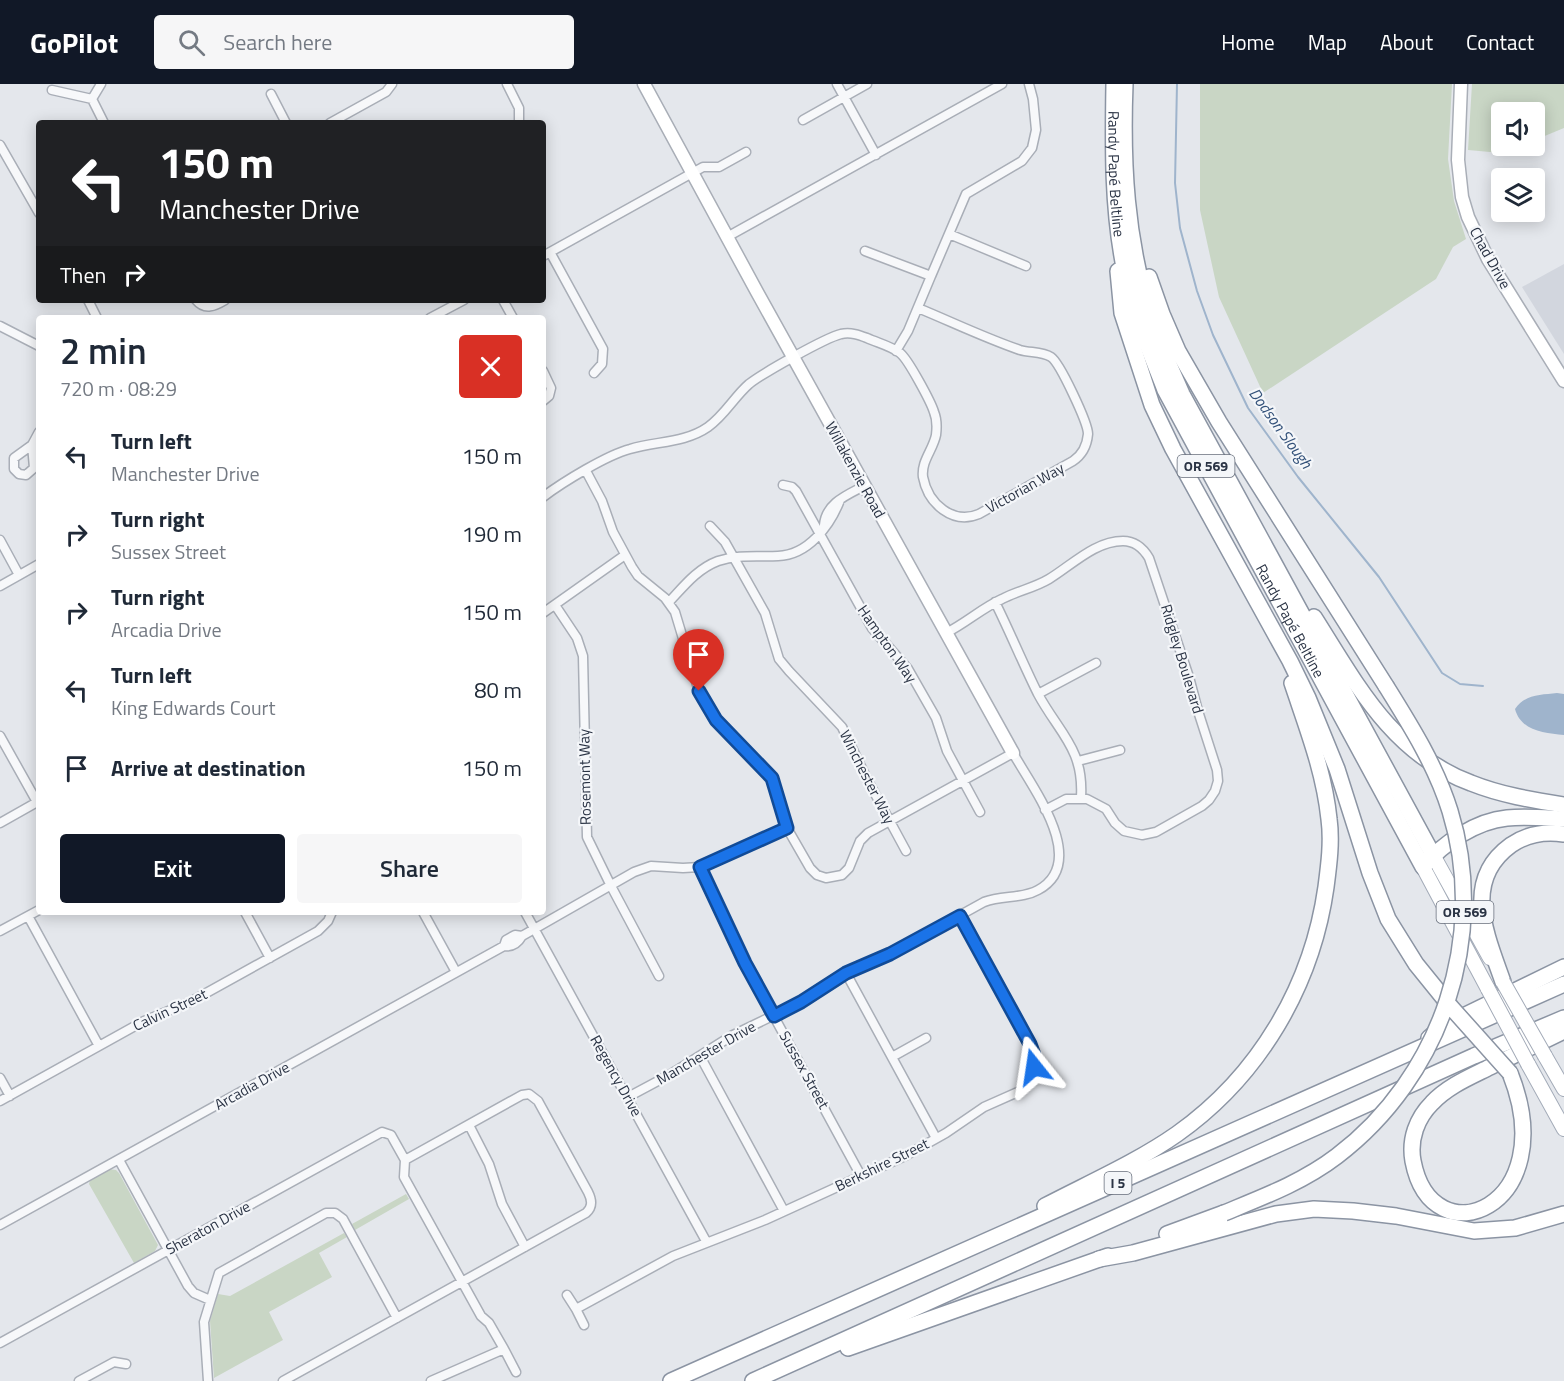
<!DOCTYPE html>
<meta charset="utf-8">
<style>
:root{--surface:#fff;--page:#f6f6f7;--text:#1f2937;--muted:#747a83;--accent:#111827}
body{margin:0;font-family:"Titillium Web",sans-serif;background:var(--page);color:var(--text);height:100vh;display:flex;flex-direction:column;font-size:22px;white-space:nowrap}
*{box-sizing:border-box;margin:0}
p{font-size:20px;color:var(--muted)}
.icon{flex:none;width:33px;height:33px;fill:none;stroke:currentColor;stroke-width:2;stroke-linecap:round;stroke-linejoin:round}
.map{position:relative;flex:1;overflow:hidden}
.details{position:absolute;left:36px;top:231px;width:510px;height:600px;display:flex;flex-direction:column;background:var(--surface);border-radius:6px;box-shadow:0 3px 15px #0003}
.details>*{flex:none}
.top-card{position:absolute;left:36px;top:36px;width:510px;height:183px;border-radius:6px;box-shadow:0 3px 15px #0003;background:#202124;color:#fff;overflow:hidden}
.buttons{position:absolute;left:1491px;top:18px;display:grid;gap:12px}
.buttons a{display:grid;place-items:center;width:54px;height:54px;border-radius:6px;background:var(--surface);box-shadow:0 3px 15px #0003;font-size:30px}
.pin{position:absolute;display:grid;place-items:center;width:51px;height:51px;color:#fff;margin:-62px -26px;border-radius:50% 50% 50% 0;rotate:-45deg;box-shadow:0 0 6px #0007}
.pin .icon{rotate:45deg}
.me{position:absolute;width:66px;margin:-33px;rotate:345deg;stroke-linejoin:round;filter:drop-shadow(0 0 4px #0008)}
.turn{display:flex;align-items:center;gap:21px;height:126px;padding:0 24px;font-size:27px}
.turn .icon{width:78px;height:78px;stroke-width:2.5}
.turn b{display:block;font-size:42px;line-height:51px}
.then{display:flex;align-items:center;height:57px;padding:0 24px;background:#0003;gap:12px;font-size:22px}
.round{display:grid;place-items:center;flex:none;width:63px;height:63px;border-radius:6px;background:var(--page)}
.head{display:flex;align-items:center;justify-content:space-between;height:102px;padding:0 24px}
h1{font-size:36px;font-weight:600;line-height:45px}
.button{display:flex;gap:12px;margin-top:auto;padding:12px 24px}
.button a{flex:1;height:69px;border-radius:6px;background:var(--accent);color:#fff;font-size:24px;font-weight:600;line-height:69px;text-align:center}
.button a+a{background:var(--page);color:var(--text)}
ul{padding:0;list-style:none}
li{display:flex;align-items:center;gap:18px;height:78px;padding:0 24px}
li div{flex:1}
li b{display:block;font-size:22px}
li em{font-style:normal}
header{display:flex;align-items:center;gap:36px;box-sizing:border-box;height:84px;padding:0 30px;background:var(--accent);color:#fff}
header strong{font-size:28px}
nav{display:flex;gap:33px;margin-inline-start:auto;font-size:21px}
.search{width:420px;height:54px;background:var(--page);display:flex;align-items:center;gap:15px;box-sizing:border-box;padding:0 21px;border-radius:6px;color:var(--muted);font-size:22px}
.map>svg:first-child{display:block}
.built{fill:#d2d6de}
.green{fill:#c9d6c5}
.water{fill:#9fb4cc}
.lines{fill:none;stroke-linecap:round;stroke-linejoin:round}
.stream{stroke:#9fb4cc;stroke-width:2}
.street-casing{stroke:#a9aeb7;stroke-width:11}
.secondary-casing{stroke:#a9aeb7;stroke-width:15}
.primary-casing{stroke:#a3abb8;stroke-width:16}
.highway-casing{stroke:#8b94a3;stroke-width:18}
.street{stroke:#f7f8fa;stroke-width:8}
.secondary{stroke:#fff;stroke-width:12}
.primary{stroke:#fff;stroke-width:14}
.highway{stroke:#fff;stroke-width:15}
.primary-bridge-casing{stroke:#a3abb8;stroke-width:16;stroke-linecap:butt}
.highway-bridge-casing{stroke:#8b94a3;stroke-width:18;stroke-linecap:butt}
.primary-bridge{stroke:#fff;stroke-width:14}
.highway-bridge{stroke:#fff;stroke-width:15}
.route-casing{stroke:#114b97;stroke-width:15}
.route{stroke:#1a73e8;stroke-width:10}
.labels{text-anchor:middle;stroke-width:4.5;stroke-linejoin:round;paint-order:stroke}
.shield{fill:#f4f6f9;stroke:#676e7b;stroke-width:1.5}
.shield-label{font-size:14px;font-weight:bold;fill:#2b3445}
.street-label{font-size:15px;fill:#2b3445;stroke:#f4f6f9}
.water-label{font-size:16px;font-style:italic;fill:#34527a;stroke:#f4f6f9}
</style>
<header>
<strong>GoPilot</strong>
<div class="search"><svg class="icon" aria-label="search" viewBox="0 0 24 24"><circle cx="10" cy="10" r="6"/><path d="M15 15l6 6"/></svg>Search here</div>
<nav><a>Home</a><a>Map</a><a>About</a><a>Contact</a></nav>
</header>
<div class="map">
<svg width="1564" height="1297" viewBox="0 0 1564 1297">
<rect width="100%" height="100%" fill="#e4e7ec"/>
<path class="built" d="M1564,180V270L1522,203Z"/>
<path class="green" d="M1200,0H1452L1448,75L1454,117L1466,155L1453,163L1436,195L1263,309L1219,213L1200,126Z
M1472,0H1564V44L1535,56L1534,28H1502V62H1520L1501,69L1468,66Z
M109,1085L116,1086L119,1089L158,1161L155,1167L134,1179L89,1100L90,1096Z
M406,1110L409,1115L355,1146L352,1140Z
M344,1149L347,1153L319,1169L332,1193L269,1228L283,1256L214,1294L210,1237L218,1210L230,1212Z"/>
<path class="water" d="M1557,609L1564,610V651C1544,649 1521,647 1515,625C1525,610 1541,611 1557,609Z"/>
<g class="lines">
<path class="stream" d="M1177,0L1175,99L1180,144L1197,207L1213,251L1248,324L1298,393L1379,493L1442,589L1460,600L1483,602"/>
<g class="street-casing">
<path id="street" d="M101,0L92,15L104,39
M507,0L519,24V39
M837,0L876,71
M52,6L92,15
M271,10L286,39
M803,36L867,0
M330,39L386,8L392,0
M0,61L39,129
M949,150L1026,182
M727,153L1002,0
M865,167L931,192L908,247L896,267
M550,168L603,265L602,280L594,289
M543,172L703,83H719L746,68
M931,192L966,110L1022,77L1032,64L1036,46L1033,15L1029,0
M88,216L97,234
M196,216C205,227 215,222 225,216
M503,216L513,234
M430,234L464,216
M0,242L39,262
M543,287L551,304L549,312L543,317
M32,361L34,384L26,391L19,390L14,385V374Z
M32,361L39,348
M586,387L602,417L613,448L632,483L638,492L665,514L675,528L697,601L707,623L720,640L774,697L787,744L810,784L817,791L826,794L842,791L849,784L860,757L868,749L1013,669C1032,703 1090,778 1038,806C1022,815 1002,811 984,818L890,870L838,894L791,923L733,951L671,990L628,1013
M783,401L792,403L796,407L872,544L908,585L936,634L947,667L980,728
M543,413C563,398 607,371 630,365C657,357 685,359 708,343C725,331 734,313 749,300C763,289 825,254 841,250C851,248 859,251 867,254C878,259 891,262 900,269C908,275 931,318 934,328C937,335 937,343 936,351C933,366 921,377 923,393C928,420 953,441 979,430L1073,377C1082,371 1087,361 1088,350C1088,339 1060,279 1051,273C1042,267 1030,269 1020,266C985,254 952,238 918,224
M824,441C826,419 847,411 864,402
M710,442L725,458L765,529L779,575L789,587L842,643L867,695L906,767
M0,456L19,491
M0,502L39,480
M669,518C684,502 697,485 718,477C738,470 758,473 778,472C808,471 830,442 840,416
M995,518C1010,548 1023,580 1038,610C1059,649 1084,665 1081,713
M555,521L577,554L583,572L587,753L611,802L659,892
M543,529L625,471
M946,549C966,539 982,524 1002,515C1017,507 1034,504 1049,495C1072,481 1095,457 1123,457C1135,457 1143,464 1149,474L1189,593L1198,627L1217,686L1218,697L1215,707L1209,716L1202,722L1156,748L1142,751L1124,747L1115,739L1106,725L1087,715H1066L1045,726
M1038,610L1096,579
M0,652L37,718
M1078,677L1120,666
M0,739L39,717
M700,783L753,894L861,1092
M245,828L270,874
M423,828L456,888
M525,828L706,1157
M28,832L99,962
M0,847L39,826
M504,862L506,856L515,851L522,852
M846,889L936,1054
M700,972L784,1127
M892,973L926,954
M0,994L10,1012
M0,1017L144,937L190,918L318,847L328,837L332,828
M469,1041L489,1080L502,1120L525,1163
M119,1076L188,1202L194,1209L210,1216
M0,1141L504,862C512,863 518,859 522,852L634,788L651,782L683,784L700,783L787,744
M567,1211L576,1225L673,1172L765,1136L905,1072L946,1049L984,1023L1020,1007L1028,1001L1032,992L1034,983L1032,966L960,832
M576,1225L584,1241
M0,1259L382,1048L391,1051L405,1076
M504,1265L516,1288
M79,1297L114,1278L126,1280
M208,1297L204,1238L219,1189L326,1129H335L343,1135L397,1234
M283,1297C384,1241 485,1185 586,1129C593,1123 592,1116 588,1108L538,1017L529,1010L522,1011L405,1076L404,1093L481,1232L489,1239L504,1265L431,1297"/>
</g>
<g class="secondary-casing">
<path id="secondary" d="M644,0L757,208L1013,669
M1461,0L1458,76L1462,113L1468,133L1488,175L1564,297"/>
</g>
<g class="primary-casing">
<path id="primary" d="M1433,771L1490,874
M1423,783L1488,905
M1545,972L1564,1005
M1528,980L1564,1045"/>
</g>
<g class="highway-casing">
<g id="highway">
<path id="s1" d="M1114,0C1113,63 1112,126 1125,188C1133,229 1150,267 1165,306L1423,783C1443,759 1476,737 1507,734C1526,732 1545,734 1564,735"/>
<path d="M1125,0C1122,78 1126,156 1150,230C1158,258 1171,284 1182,310L1433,771"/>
<path d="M1118,187L1122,229L1152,321L1173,365L1290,577L1308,614L1337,685L1370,789L1388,835L1416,880L1450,922"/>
<path d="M1149,193L1162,230L1178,267L1219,338L1386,602"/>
<path d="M1314,533C1356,599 1392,670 1471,699C1501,711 1532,716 1564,721"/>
<path d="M1503,898C1487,852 1461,797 1511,761C1527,750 1545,747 1564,750"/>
<path d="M1429,954L1443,942L1564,883"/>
<path d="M1510,989C1564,1124 1432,1177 1413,1077C1409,1055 1417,1034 1432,1019C1448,1002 1470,993 1490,983C1515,971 1539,959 1564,947"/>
<path d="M1045,1122C1089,1099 1137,1078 1177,1050C1259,992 1312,902 1326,803C1329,780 1332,757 1329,735C1324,687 1307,644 1292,599"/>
<path d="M1167,1150L1224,1129"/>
<path d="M1099,1175L1133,1169L1276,1130L1314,1125L1353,1127L1396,1132L1474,1147L1515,1144L1564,1130"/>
<path d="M848,1264L1108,1172"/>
<path d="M671,1297L1564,900"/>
<path d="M753,1297L1474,972L1564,934"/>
</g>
</g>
<use href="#street" class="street"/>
<use href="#secondary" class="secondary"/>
<use href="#primary" class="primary"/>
<use href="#highway" class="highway"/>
<g class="primary-bridge-casing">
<path id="primary-bridge" d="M1503,898L1545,972
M1488,905L1528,980"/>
</g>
<g class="highway-bridge-casing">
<path id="highway-bridge" d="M1450,922L1510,989
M1224,1129C1263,1113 1303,1098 1337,1072C1441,993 1489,853 1450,727C1436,682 1411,642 1386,602"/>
</g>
<use href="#primary-bridge" class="primary-bridge"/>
<use href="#highway-bridge" class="highway-bridge"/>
</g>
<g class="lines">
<g class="route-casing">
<path id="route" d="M699,607L716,636L772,694L787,744L700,783L745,879L774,932L801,918L846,889L890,870L960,832L1030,960L1034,971V983"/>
</g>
<use href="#route" class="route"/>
</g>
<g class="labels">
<g class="shield">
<rect x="1177.5" y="371" width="57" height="22" rx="4.5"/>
<rect x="1436.5" y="817" width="57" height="22" rx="4.5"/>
<rect x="1104.5" y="1088" width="27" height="22" rx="4.5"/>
</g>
<g class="shield-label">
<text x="1206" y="387">OR 569</text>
<text x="1465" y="833">OR 569</text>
<text x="1118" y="1104">I 5</text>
</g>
<g class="street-label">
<text dy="5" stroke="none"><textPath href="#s1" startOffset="90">Randy Papé Beltline</textPath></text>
<text transform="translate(1490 174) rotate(61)" y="5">Chad Drive</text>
<text transform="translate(855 386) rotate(61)" y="5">Willakenzie Road</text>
<text transform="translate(1025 404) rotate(-29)" y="5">Victorian Way</text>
<text dy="5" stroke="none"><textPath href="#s1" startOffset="576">Randy Papé Beltline</textPath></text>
<text transform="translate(887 560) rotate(55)" y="5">Hampton Way</text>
<text transform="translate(1182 575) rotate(73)" y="5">Ridgley Boulevard</text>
<text transform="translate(585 693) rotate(-91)" y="5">Rosemont Way</text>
<text transform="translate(867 693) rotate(63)" y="5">Winchester Way</text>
<text transform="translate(170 926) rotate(-25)" y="5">Calvin Street</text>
<text transform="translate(706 969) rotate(-30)" y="5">Manchester Drive</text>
<text transform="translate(804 986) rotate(61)" y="5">Sussex Street</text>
<text transform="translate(616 992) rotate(61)" y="5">Regency Drive</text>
<text transform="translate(252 1002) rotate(-29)" y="5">Arcadia Drive</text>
<text transform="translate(882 1081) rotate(-26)" y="5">Berkshire Street</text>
<text transform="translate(208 1144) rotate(-29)" y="5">Sheraton Drive</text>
</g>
<g class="water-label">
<text transform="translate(1281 344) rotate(54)" y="6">Dodson Slough</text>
</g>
</g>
</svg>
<div class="buttons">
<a><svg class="icon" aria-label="sound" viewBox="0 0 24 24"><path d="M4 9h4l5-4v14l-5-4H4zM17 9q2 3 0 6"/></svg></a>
<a><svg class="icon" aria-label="layers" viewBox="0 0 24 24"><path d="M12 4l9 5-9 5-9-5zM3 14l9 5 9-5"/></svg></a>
</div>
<div class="pin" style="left:699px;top:607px;background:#d93025"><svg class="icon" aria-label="arrive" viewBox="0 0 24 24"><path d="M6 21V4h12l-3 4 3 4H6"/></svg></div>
<svg class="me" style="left:1034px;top:983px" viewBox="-20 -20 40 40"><path d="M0-17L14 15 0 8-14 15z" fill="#1a73e8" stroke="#fff" stroke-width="4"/></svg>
<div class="top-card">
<div class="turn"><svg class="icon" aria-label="left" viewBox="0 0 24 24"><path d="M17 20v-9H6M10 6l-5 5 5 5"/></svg><div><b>150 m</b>Manchester Drive</div></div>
<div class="then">Then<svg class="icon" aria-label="right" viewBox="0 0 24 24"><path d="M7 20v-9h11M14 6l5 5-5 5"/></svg></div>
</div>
<section class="details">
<div class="head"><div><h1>2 min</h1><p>720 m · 08:29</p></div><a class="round" style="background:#d93025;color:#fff"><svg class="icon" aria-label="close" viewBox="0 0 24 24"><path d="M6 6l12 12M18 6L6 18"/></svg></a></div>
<ul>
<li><svg class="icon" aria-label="left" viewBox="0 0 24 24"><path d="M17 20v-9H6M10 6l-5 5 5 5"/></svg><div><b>Turn left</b><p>Manchester Drive</p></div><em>150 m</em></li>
<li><svg class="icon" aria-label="right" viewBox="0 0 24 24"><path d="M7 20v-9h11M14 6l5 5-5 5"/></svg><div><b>Turn right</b><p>Sussex Street</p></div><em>190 m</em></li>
<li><svg class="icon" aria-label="right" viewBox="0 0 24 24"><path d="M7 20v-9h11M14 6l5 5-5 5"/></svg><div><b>Turn right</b><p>Arcadia Drive</p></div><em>150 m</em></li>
<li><svg class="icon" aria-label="left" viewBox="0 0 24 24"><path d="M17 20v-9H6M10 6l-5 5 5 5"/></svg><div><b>Turn left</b><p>King Edwards Court</p></div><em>80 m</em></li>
<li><svg class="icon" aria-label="arrive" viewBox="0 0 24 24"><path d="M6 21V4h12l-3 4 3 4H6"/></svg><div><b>Arrive at destination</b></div><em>150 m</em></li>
</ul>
<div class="button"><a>Exit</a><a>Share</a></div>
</section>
</div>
